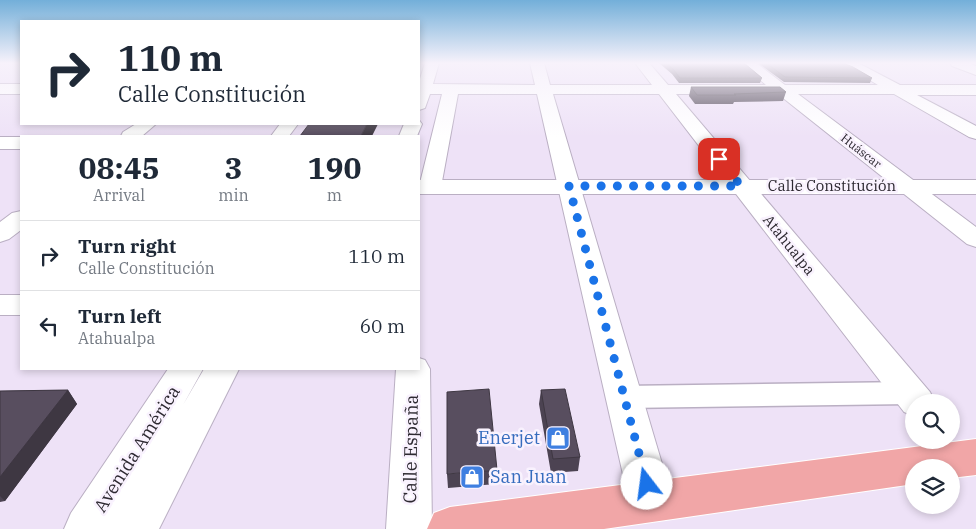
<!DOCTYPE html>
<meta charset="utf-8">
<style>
:root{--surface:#fff;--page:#f2f2f3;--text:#1f2937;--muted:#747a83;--line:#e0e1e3}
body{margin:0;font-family:"IBM Plex Serif",serif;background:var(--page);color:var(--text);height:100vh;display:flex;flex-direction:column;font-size:19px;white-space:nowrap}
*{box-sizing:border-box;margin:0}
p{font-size:16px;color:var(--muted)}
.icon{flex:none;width:28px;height:28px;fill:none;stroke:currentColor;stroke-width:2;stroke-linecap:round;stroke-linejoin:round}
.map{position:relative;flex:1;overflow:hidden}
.details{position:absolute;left:20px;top:135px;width:400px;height:235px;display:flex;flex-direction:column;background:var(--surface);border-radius:0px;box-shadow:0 2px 8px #0003}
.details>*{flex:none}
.banner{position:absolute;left:20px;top:20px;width:400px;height:105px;border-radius:0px;box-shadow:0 2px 8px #0003;background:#fff;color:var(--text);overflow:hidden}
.controls{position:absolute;left:905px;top:394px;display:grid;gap:10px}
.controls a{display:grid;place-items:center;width:55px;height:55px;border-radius:50%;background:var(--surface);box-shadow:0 2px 8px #0003;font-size:25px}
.pin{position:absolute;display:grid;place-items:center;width:42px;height:42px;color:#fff;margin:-21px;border-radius:10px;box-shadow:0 2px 8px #0006}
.me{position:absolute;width:55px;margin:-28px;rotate:345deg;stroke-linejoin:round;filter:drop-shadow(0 0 4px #0008)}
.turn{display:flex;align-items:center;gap:18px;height:105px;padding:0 15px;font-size:22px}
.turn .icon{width:65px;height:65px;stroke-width:2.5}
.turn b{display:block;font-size:35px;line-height:42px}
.eta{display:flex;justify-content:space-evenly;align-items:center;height:85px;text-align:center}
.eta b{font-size:30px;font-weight:700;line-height:35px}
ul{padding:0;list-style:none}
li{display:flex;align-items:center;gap:15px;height:70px;padding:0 15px;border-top:1px solid var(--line)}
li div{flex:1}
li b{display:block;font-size:19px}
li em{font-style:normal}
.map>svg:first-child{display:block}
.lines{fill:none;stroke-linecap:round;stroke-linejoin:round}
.pedestrian-casing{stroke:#baafc3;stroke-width:3}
.minor-casing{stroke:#baafc3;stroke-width:2}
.tertiary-casing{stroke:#baafc3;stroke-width:2}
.primary-casing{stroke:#fff;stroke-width:2}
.pedestrian{fill:#fff;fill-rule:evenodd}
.minor{fill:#fff;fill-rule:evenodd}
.tertiary{fill:#fff;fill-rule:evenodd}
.primary{fill:#f1a6a7;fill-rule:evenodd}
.wall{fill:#4c4352}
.shaded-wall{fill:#3e3742}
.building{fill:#584e5f;stroke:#3e3742}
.route{stroke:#1a73e8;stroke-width:9;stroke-dasharray:0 16.2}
.labels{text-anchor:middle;stroke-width:5;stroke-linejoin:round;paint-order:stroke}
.far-street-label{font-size:12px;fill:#2d2931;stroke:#f9f2fe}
.street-label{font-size:15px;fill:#2d2931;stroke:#f9f2fe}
.near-shop-label{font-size:18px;fill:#366cbe;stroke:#f9f2fe;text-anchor:end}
.near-street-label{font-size:18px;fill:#2d2931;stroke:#f9f2fe}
</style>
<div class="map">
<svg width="976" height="529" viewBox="0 0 976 529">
<rect width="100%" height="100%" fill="#eee2f7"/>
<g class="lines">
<g class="pedestrian-casing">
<path id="pedestrian" d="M910,382L920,385L924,393L920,401L910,404L624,408L614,405L610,397L614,389L624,386Z"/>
</g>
<g class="minor-casing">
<path id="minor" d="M425,63H439L433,84L535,85L530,63H544L550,85H652L635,63H649L668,85H766L740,63H756L785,85H878L841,63H858L900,85H976V95H917L976,126V139L969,137L894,94H798L976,227V247L967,244L778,94H676L930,392L935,402H914V416L904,412L659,94H553L673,501L667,516L651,522L635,516L629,501L537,94H458L441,187L438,192L430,194L422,192L419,187L442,94H430L425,108L419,110V82Z
M950,63H969L976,66V75L952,66Z
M0,84H21V94H0Z
M419,120L422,124L417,136H399L404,124H419Z
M136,124H156L142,136H121L123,132Z
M0,137H21V149H0Z
M21,211V230L9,239L0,242V222L12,213Z
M0,295H21V315H0Z
M419,358L425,360L430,369L432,529H386L396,369H419Z"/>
</g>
<g class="tertiary-casing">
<path id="tertiary" d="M280,124H298L289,136H271Z
M419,180H976V194H419Z
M168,369H203L183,405L204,369H239L159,529H64L71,513Z"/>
</g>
<g class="primary-casing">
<path id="primary" d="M976,439V475L951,478V468H914V484L604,529H427L434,513L450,507Z"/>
</g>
<use href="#pedestrian" class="pedestrian"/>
<use href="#minor" class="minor"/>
<use href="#tertiary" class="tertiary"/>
<use href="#primary" class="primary"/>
</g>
<path class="wall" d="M659,63H744L762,78L760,83H679L672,74Z
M758,63H843L872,78L870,83L784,82Z
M691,87L786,92L783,101L734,102L733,104H695L689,96Z
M68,390L77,404L5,501L0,502V391Z
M541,390L580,457L578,471L551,473L539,404Z
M497,470L496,484L448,488L447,474Z"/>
<path class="shaded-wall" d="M367,124H378L372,136H361Z
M68,390L77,404L5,501L0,496V477Z"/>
<path class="building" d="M666,63H744L762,78H680L673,69Z
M766,63H843L853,67L872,78L785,77Z
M691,87H780L786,92L734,94L736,95H697Z
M309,124H367L361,136H300Z
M489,389L497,470L447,474V392Z
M565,389L580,457L553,459L541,390Z
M68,390L0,477V391Z"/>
<linearGradient id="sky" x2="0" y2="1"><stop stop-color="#73afd9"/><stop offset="0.46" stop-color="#f7f2fb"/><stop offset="1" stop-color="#f7f2fb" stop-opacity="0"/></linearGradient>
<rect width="976" height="137" fill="url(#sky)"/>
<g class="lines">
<path class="route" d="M647,484L569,186H741L719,159"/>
</g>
<defs>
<g id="shop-square" transform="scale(1.25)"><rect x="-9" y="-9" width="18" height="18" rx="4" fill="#3f7fe0" stroke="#f9f2fe"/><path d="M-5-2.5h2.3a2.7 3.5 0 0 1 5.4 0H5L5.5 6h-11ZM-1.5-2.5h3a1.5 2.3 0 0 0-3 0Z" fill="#fff"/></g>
</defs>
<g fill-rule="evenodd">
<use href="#shop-square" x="558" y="438"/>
<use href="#shop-square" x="472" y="477"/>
</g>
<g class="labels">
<g class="far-street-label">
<text transform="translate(861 151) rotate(38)" y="4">Huáscar</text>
</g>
<g class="street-label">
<text x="832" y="191">Calle Constitución</text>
<text transform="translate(789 245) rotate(51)" y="5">Atahualpa</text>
</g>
<g class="near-shop-label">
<text x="540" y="444">Enerjet</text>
<text x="490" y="483" text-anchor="start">San Juan</text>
</g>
<g class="near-street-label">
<text transform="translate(137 449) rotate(-58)" y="6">Avenida América</text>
<text transform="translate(411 449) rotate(-89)" y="6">Calle España</text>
</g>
</g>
</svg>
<div class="controls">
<a><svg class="icon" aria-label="search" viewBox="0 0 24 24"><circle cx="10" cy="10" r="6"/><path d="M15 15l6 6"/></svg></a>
<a><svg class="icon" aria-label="layers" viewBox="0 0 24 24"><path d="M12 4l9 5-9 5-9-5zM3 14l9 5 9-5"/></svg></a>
</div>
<div class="pin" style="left:719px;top:159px;background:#d93025"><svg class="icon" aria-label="arrive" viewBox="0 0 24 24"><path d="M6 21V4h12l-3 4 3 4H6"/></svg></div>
<svg class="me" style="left:647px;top:484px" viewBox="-20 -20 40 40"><circle r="19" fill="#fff"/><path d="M0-13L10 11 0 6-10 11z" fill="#1a73e8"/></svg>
<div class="banner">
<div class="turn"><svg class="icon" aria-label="right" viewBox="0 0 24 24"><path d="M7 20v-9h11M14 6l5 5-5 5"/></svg><div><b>110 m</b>Calle Constitución</div></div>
</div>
<section class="details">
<div class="eta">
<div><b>08:45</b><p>Arrival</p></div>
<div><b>3</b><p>min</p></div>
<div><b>190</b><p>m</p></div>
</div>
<ul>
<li><svg class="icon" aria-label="right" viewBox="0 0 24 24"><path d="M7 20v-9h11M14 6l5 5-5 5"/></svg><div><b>Turn right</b><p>Calle Constitución</p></div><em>110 m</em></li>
<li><svg class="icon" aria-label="left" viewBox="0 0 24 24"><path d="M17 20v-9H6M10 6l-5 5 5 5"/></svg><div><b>Turn left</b><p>Atahualpa</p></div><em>60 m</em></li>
</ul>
</section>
</div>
